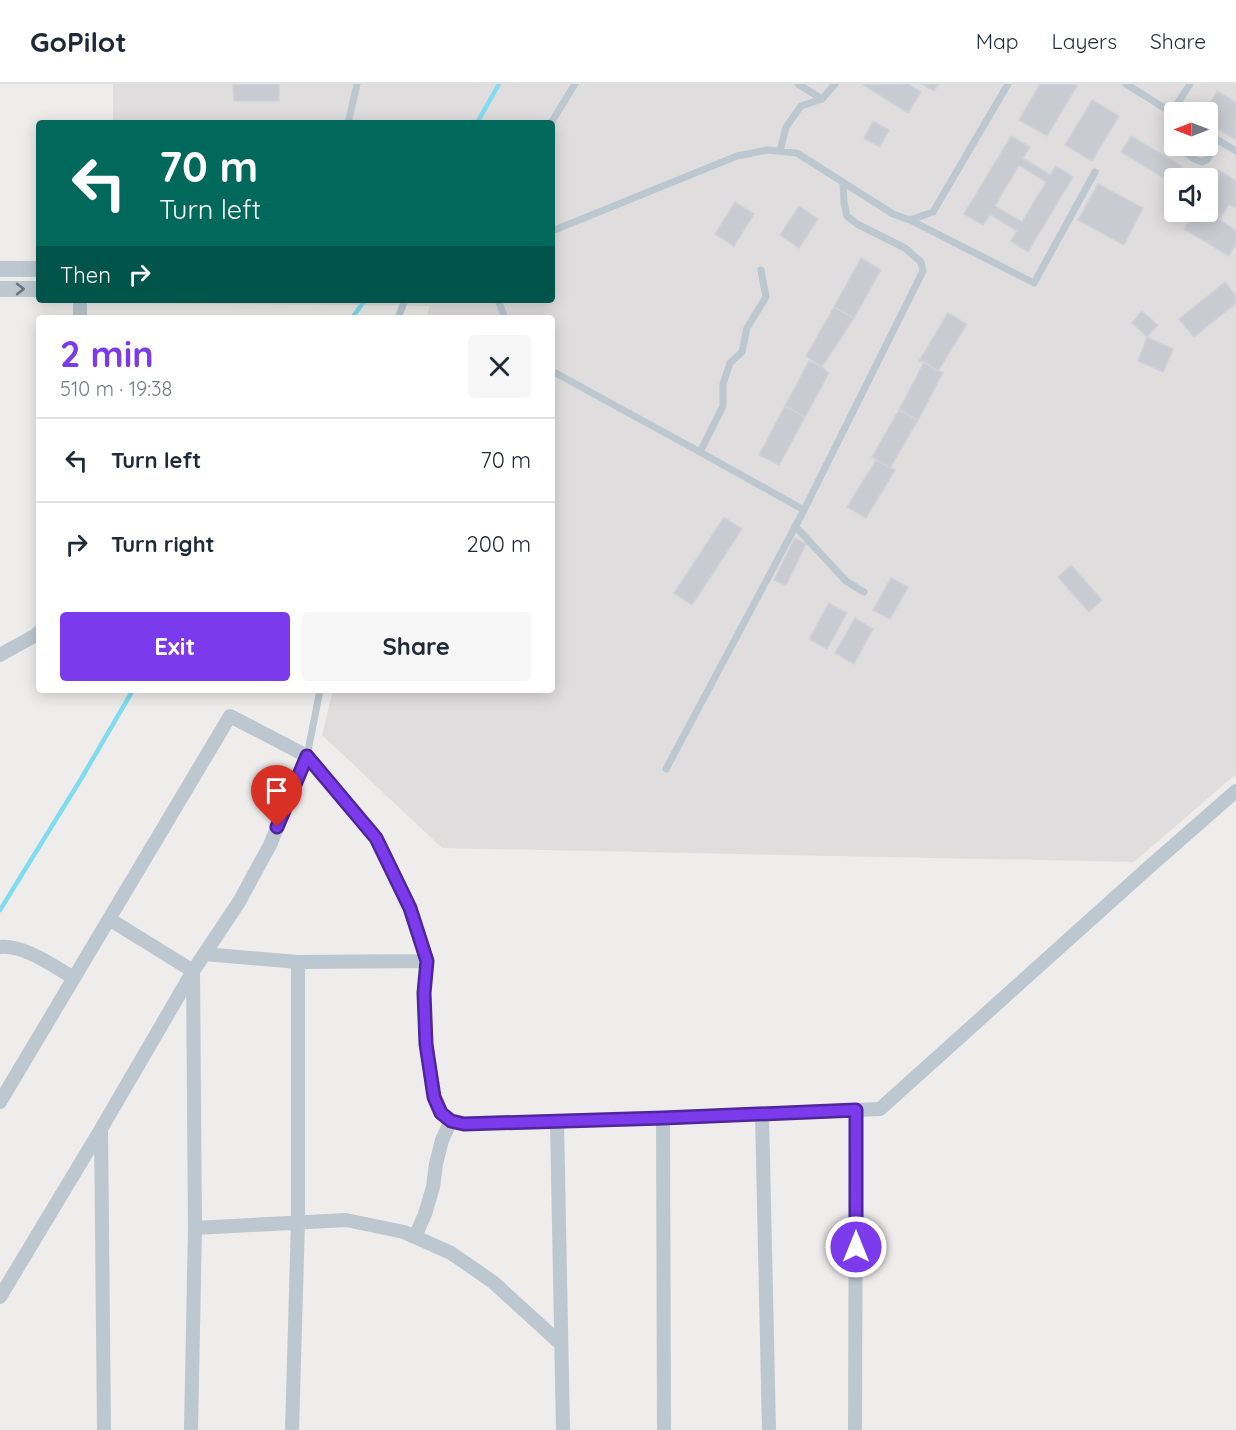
<!DOCTYPE html>
<meta charset="utf-8">
<style>
:root{--surface:#fff;--page:#f6f6f7;--text:#1f2937;--muted:#747a83;--line:#e0e1e3;--accent:#7c3aed}
body{margin:0;font-family:Quicksand,sans-serif;background:var(--page);color:var(--text);height:100vh;display:flex;flex-direction:column;font-size:22px;white-space:nowrap}
*{box-sizing:border-box;margin:0}
p{font-size:20px;color:var(--muted)}
.icon{flex:none;width:33px;height:33px;fill:none;stroke:currentColor;stroke-width:2;stroke-linecap:round;stroke-linejoin:round}
.map{position:relative;flex:1;overflow:hidden}
.drawer{position:absolute;left:36px;top:231px;width:519px;height:378px;display:flex;flex-direction:column;background:var(--surface);border-radius:6px;box-shadow:0 3px 15px #0003}
.drawer>*{flex:none}
.hud{position:absolute;left:36px;top:36px;width:519px;height:183px;border-radius:6px;box-shadow:0 3px 15px #0003;background:#00695c;color:#fff;overflow:hidden}
.needle{width:39px;rotate:270deg}
.fabs{position:absolute;left:1164px;top:18px;display:grid;gap:12px}
.fabs a{display:grid;place-items:center;width:54px;height:54px;border-radius:6px;background:var(--surface);box-shadow:0 3px 15px #0003;font-size:30px}
.pin{position:absolute;display:grid;place-items:center;width:51px;height:51px;color:#fff;margin:-62px -26px;border-radius:50% 50% 50% 0;rotate:-45deg;box-shadow:0 0 6px #0007}
.pin .icon{rotate:45deg}
.me{position:absolute;width:66px;margin:-33px;rotate:0deg;stroke-linejoin:round;filter:drop-shadow(0 0 4px #0008)}
.turn{display:flex;align-items:center;gap:21px;height:126px;padding:0 24px;font-size:27px}
.turn .icon{width:78px;height:78px;stroke-width:2.5}
.turn b{display:block;font-size:42px;line-height:51px}
.then{display:flex;align-items:center;height:57px;padding:0 24px;background:#0003;gap:12px;font-size:22px}
.round{display:grid;place-items:center;flex:none;width:63px;height:63px;border-radius:6px;background:var(--page)}
.head{display:flex;align-items:center;justify-content:space-between;height:102px;padding:0 24px}
h1{font-size:36px;font-weight:800;line-height:45px;color:var(--accent)}
.cta{display:flex;gap:12px;margin-top:auto;padding:12px 24px}
.cta a{flex:1;height:69px;border-radius:6px;background:var(--accent);color:#fff;font-size:24px;font-weight:800;line-height:69px;text-align:center}
.cta a+a{background:var(--page);color:var(--text)}
ul{padding:0;list-style:none}
li{display:flex;align-items:center;gap:18px;height:84px;padding:0 24px;border-top:2px solid var(--line)}
li div{flex:1}
li b{display:block;font-size:22px}
li em{font-style:normal}
header{display:flex;align-items:center;gap:36px;box-sizing:border-box;height:84px;padding:0 30px;background:var(--surface);border-bottom:2px solid var(--line)}
header strong{font-size:28px}
nav{display:flex;gap:33px;margin-inline-start:auto;font-size:21px}
.map>svg:first-child{display:block}
.education{fill:#e0ddde;fill-rule:evenodd}
.lines{fill:none;stroke-linecap:round;stroke-linejoin:round}
.stream{stroke:#82dcef;stroke-width:4.5}
.building{fill:#c8cbd1;stroke:#d0d2d8;stroke-width:1.5;fill-rule:evenodd}
.service{stroke:#bcc7cf;stroke-width:7}
.minor{stroke:#bcc7cf;stroke-width:14}
.tertiary{stroke:#bcc7cf;stroke-width:16}
.oneway{stroke:#68747d}
.route-casing{stroke:#51269a;stroke-width:15}
.route{stroke:#7c3aed;stroke-width:10}
</style>
<header>
<strong>GoPilot</strong>
<nav><a>Map</a><a>Layers</a><a>Share</a></nav>
</header>
<div class="map">
<svg width="1236" height="1346" viewBox="0 0 1236 1346">
<rect width="100%" height="100%" fill="#efecec"/>
<path class="education" d="M113,0H1236V690L1134,778L442,764L322,651L333,606H552V234H426L430,222L134,219V216H552V39H113ZM1174,28H1208V62H1174ZM1174,94H1208V128H1174Z"/>
<g class="lines">
<path class="stream" d="M477,39L499,0
M352,234L365,216
M0,826L81,695L133,606"/>
</g>
<path class="building" d="M233,0H279V17H234Z
M862,0H908L921,8L908,29Z
M922,0H939L934,7Z
M1040,0H1074L1077,2L1047,52L1019,36Z
M1217,7L1236,18V56L1208,39V28H1205Z
M1092,16L1119,32L1092,77L1065,61Z
M873,37L889,46L880,63L864,55Z
M1011,52L1030,63L1023,74L1050,91L1056,82L1073,93L1028,168L1011,157L1017,147L990,130L983,141L964,130ZM1019,81L1046,98L1022,138L995,122Z
M1131,52L1182,82L1172,99L1121,68Z
M1219,86L1236,97V124L1229,120L1219,136L1236,146V160L1229,172L1184,145L1195,128H1208V106Z
M1098,100L1143,124L1124,161L1078,136Z
M735,118L754,130L734,162L715,150Z
M799,122L818,135L799,164L780,151Z
M861,174L881,186L854,234L834,223Z
M1225,198L1236,212V219L1194,253L1179,235Z
M834,223L854,234L822,283L806,272Z
M1142,227L1158,241L1147,253L1132,239Z
M948,229L967,240L938,287L924,278L919,277Z
M1147,253L1173,265L1163,288L1138,277Z
M809,277L822,283L829,289L805,333L785,322Z
M924,278L938,287L943,288L918,336L899,326Z
M552,310H555L553,370H552Z
M785,322L805,333L779,381L759,371Z
M899,326L918,336L890,384L872,373Z
M876,376L895,386L866,434L847,423Z
M724,433L742,445L692,521L674,509Z
M795,454L806,460L786,501L774,496Z
M1071,481L1102,516L1089,528L1058,493Z
M891,494L908,503L890,535L873,526Z
M829,519L847,529L827,565L809,555Z
M855,534L873,545L854,580L835,569Z"/>
<g class="lines">
<path class="service" d="M798,0L822,15
M1126,0L1174,30
M1172,28L1190,0
M1195,28L1201,25
M348,39L357,0
M551,39L575,0
M1174,49L1173,52L1174,59
M1208,50L1236,67
M1177,62L1194,75L1202,78L1208,75L1217,56
M780,67L786,43L801,22L822,15L835,0
M910,136L1034,199L1095,88
M552,147L737,72L767,66L797,69L893,130L910,136L933,128L1008,0
M498,216L505,234
M398,234L405,216
M552,287L700,368L804,426
M700,368L723,322V300L730,279L742,268L747,244L766,213L761,186
M795,442L846,497L864,508
M307,672L320,606
M666,685L804,426L923,187L921,178L905,164L857,140L847,132L844,119L843,98"/>
<path class="minor" d="M80,234V216
M0,571L36,551L39,548
M109,835L193,887L195,1144L191,1346
M0,863C25,861 53,882 74,894
M204,870L298,878L427,877
M0,1018L230,632L307,672L376,754L410,824L427,877L424,909L426,960L434,1013L441,1029L451,1037L464,1040L663,1034L880,1025L1148,784L1236,707
M762,1030L769,1346
M663,1034L664,1346
M557,1038L563,1346
M101,1045L104,1346
M195,1144L346,1136L404,1148L451,1169L493,1198L561,1260
M415,1153L425,1130L433,1103L436,1080L442,1056L451,1037
M0,1213L101,1045L193,887L239,818L270,761L307,672
M292,1346L298,1138V878
M855,1346L856,1026"/>
<path class="tertiary" d="M0,185H39
M0,205H39"/>
</g>
<defs><path id="oneway-chevron" d="M-2-3.5L2.5 0L-2 3.5" fill="none" stroke-width="1.6" stroke-linecap="round" stroke-linejoin="round" transform="scale(1.5)"/></defs>
<use class="oneway" href="#oneway-chevron" transform="translate(20 205)"/>
<g class="lines">
<g class="route-casing">
<path id="route" d="M277,743L307,672L376,754L410,824L427,877L424,909L426,960L434,1013L441,1029L451,1037L464,1040L663,1034L856,1026V1163"/>
</g>
<use href="#route" class="route"/>
</g>
</svg>
<div class="fabs">
<a><svg class="needle" viewBox="-14 -14 28 28"><path d="M0-13l5 13h-10z" fill="#e53935"/><path d="M0 13l5-13h-10z" fill="#747a83"/></svg></a>
<a><svg class="icon" aria-label="sound" viewBox="0 0 24 24"><path d="M4 9h4l5-4v14l-5-4H4zM17 9q2 3 0 6"/></svg></a>
</div>
<div class="pin" style="left:277px;top:743px;background:#d93025"><svg class="icon" aria-label="arrive" viewBox="0 0 24 24"><path d="M6 21V4h12l-3 4 3 4H6"/></svg></div>
<svg class="me" style="left:856px;top:1163px" viewBox="-20 -20 40 40"><circle r="17" fill="#7c3aed" stroke="#fff" stroke-width="3"/><path d="M0-11L8 9 0 5-8 9z" fill="#fff"/></svg>
<div class="hud">
<div class="turn"><svg class="icon" aria-label="left" viewBox="0 0 24 24"><path d="M17 20v-9H6M10 6l-5 5 5 5"/></svg><div><b>70 m</b>Turn left</div></div>
<div class="then">Then<svg class="icon" aria-label="right" viewBox="0 0 24 24"><path d="M7 20v-9h11M14 6l5 5-5 5"/></svg></div>
</div>
<section class="drawer">
<div class="head"><div><h1>2 min</h1><p>510 m · 19:38</p></div><a class="round"><svg class="icon" aria-label="close" viewBox="0 0 24 24"><path d="M6 6l12 12M18 6L6 18"/></svg></a></div>
<ul>
<li><svg class="icon" aria-label="left" viewBox="0 0 24 24"><path d="M17 20v-9H6M10 6l-5 5 5 5"/></svg><div><b>Turn left</b></div><em>70 m</em></li>
<li><svg class="icon" aria-label="right" viewBox="0 0 24 24"><path d="M7 20v-9h11M14 6l5 5-5 5"/></svg><div><b>Turn right</b></div><em>200 m</em></li>
</ul>
<div class="cta"><a>Exit</a><a>Share</a></div>
</section>
</div>
